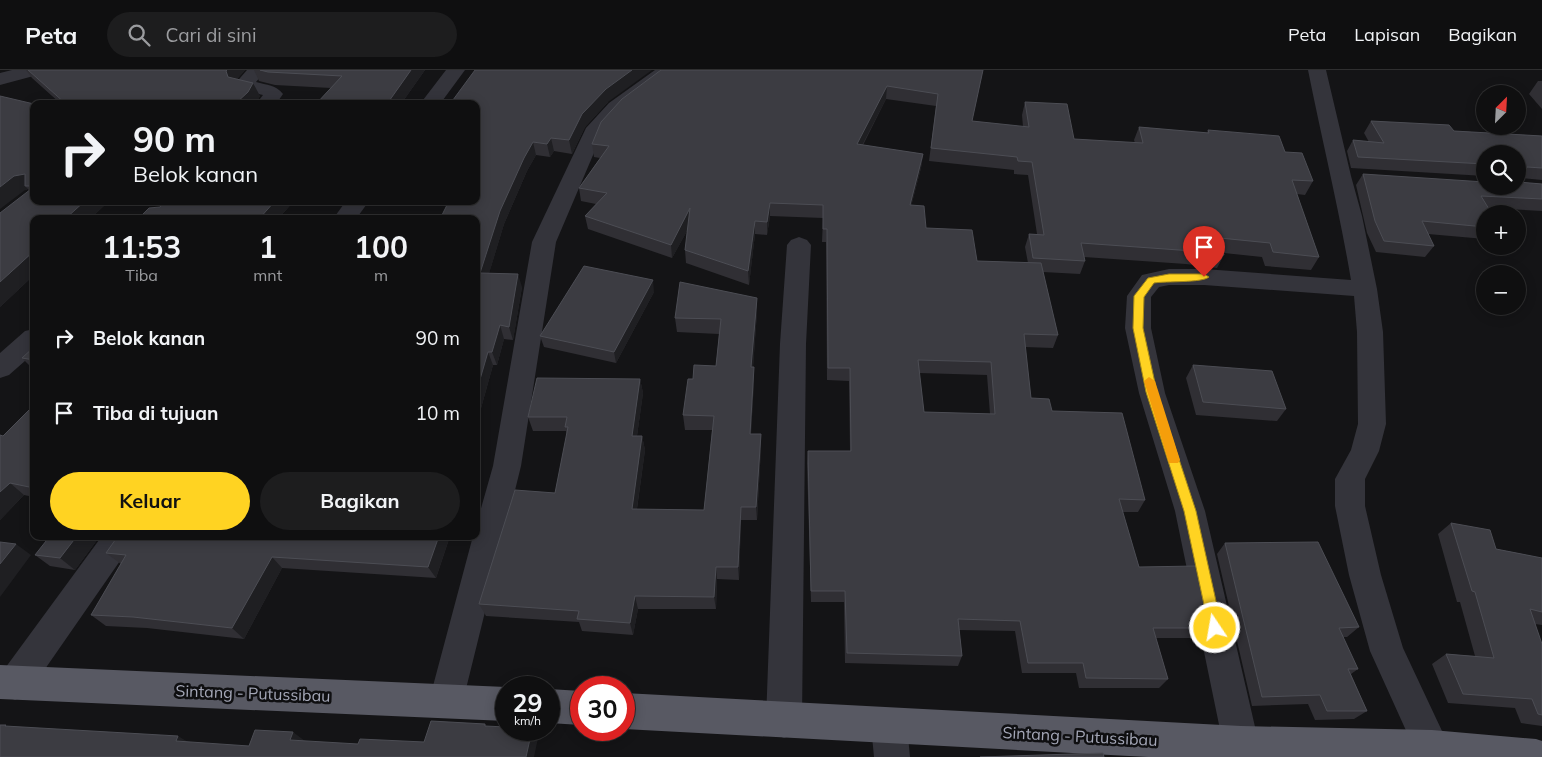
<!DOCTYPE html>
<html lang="id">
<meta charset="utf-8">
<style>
:root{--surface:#0f0f10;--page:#1d1d1e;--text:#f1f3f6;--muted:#9b9c9f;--line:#2f2f30;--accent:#ffd322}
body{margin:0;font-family:Mulish,sans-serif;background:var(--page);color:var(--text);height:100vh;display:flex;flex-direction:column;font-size:19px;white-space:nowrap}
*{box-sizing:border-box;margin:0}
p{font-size:16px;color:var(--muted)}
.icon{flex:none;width:28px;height:28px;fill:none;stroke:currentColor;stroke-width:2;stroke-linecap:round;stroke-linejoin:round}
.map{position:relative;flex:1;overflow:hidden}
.drawer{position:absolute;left:30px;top:145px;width:450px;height:325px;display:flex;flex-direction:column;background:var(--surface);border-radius:10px;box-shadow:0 2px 12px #0003,0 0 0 1px var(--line)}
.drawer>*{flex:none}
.banner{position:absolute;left:30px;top:30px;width:450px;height:105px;border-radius:10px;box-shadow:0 2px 12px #0003,0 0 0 1px var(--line);background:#0f0f10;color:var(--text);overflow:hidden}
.needle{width:32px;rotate:24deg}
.controls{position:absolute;left:1476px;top:15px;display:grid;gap:10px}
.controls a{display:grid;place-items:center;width:50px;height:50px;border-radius:50%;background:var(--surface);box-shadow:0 2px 12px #0003,0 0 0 1px var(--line);font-size:25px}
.speed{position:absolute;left:495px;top:606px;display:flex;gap:10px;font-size:25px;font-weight:700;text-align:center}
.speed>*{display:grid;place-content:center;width:65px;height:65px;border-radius:50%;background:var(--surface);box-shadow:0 2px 12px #0003,0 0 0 1px var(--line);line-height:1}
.speed small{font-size:12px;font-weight:400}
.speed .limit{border:8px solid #d22;background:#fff;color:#111}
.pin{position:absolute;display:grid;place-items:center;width:42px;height:42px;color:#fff;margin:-51px -21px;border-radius:50% 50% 50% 0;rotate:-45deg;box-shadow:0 0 5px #0007}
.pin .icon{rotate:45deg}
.me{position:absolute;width:55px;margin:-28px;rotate:348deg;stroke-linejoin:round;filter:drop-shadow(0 0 4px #0008)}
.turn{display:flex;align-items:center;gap:18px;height:105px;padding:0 20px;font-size:22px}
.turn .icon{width:65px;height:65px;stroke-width:2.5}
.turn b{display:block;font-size:35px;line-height:42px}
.eta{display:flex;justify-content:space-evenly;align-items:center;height:85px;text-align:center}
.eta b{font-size:30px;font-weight:700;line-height:35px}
.button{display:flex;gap:10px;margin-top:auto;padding:10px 20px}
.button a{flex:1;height:58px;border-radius:30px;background:var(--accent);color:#111;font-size:20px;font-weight:700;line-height:58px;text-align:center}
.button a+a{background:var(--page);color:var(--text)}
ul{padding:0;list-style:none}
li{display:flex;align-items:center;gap:15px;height:75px;padding:0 20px}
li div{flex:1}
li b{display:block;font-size:19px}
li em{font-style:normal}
header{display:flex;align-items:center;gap:30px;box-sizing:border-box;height:70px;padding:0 25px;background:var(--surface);border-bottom:1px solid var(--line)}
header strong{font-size:24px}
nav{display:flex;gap:28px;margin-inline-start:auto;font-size:18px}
.search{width:350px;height:45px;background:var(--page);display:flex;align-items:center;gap:12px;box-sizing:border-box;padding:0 18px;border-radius:28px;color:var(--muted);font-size:19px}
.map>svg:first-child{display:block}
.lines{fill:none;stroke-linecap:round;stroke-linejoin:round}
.minor{fill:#34343b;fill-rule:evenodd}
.trunk{fill:#585963;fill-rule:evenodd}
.wall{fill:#302f34;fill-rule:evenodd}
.shaded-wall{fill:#1f1f22}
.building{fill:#3c3c42;stroke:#4c4d54;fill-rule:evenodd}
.route{fill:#ffd322;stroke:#a68916}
.slow{fill:#f59e0b}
.labels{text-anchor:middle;stroke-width:5;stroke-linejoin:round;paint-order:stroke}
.near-street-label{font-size:16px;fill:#a4a7b7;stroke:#0f0f11}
</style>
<header>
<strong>Peta</strong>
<div class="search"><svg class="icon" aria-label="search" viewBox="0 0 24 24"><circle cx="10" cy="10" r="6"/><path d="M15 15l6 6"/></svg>Cari di sini</div>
<nav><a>Peta</a><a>Lapisan</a><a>Bagikan</a></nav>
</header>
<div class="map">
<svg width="1542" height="687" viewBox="0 0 1542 687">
<rect width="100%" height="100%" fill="#141416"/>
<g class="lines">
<path class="minor" d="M12,0H43L41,4L0,15V3Z
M247,0H266L256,12C267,15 276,15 283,24L276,34H256L263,25L236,19L234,15Z
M446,0H465L440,34H420Z
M655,0H676L623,41L602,64L556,172L521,396L463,631L458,643L446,648L434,643L429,631L473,466H476V456L493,396L532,172L586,58L609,33Z
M1308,0H1326L1351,106L1362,146L1377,219L1383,262L1386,354L1379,381L1365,409V436L1381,505L1403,578L1450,678L1446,687H1418L1375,592L1370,581L1349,505L1335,436V409L1351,380L1358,354L1357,262L1354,226L1204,215H1169L1159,217L1151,227V258L1165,323L1205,441L1259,674L1253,687H1228L1223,674L1175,441L1139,323L1125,258L1127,226L1142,205L1169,199H1204L1351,210C1339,139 1322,70 1308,0Z
M346,131H369L356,149H333Z
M799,167L807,170L811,175L806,274L802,650L797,663L784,668L771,663L766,650L780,274L787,175L791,170Z
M34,259V283L9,305L0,308V283L25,261Z
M102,466H135L131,475L27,625L15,630L3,625C0,616 0,610 3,601Z
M889,638L902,643L907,656L910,687H874L871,656L876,643Z"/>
<path class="trunk" d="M0,595L506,617L508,618H506V651L0,629Z
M549,619L581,621V655L549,653Z
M624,623L1241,656L1432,660L1536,669L1542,671V687H1148L624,659Z"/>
</g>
<path class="wall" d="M26,0H245L237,9L260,26L255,34H61L32,8Z
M254,0H425L401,34H316L331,18L275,15L259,11Z
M661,0H983L972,51L1023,57L1022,45L1025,32L1074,69L1135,73L1134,70L1139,57L1207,63L1208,60L1285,82L1313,111L1305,125L1297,124L1319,187L1311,200L1265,196L1262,187L1224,183V185L1217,198L1186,194L1084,187L1085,191L1080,204L1043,202L1058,265L1053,278L1025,277L1031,328L1052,341L1145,430L1138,442H1122L1139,497L1209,558L1199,568H1156L1168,609L1159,618H1079L1076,603H1022L1015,561L959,560L962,586L958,596L845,593L844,532H811L807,393L808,381H850L849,311L827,310L826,172H822L823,148L770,146L767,165L755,164L749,215L686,193L685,180L688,159L672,188L588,159L585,146L596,134L581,131L579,118L600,88L594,87L592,74ZM886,29L936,36L929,91L1014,100V104L1028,105L1037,164H1029L1025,177L1028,193L977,191L926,158L911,136L921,98L923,84L863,75ZM919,303L987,305L990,344L924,342Z
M1538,11H1542V39L1529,24Z
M608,32L585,57L572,84L554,81L550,87L536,85L527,101L504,154L489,203L522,217L513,270L504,269L497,295H493L478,349H476V34Z
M34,34L109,131L90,149H34V205L0,237L29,121L28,119L25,120Z
M1371,51L1454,61L1542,66V110L1521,108L1518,112L1542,114V141L1489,138L1485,144V169L1428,164L1434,176L1425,187L1376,182L1367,163L1356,115L1363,104L1518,116V84H1485V106L1351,98L1347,81L1353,70L1369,72L1364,63Z
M165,131H294L278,149H143L141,146L160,137Z
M654,222L616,293L544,277L540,266Z
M757,228V242L753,297L754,312L751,364H761V378L757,450H741L739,510L717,509L716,539H638L633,565L582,561L579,552L486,546L479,534L555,423L567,365L566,361H533L528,347L640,309L643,323L637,366H642L645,380L637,439L704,440L712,360H685L683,345L693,309L716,296L719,264L677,262L675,248Z
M34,277V300L22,288Z
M1193,295L1286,339L1277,351L1196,345L1186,308Z
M34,335V427L24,425L0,450V365L3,366Z
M1451,453L1496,479L1542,488V555L1535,554L1542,574V656L1521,653L1515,638L1448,633L1432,594L1446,584L1475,586L1460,532H1457L1438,464Z
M50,466H100L75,500L50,496L35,485Z
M450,466L436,508L282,498L244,569L147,558L106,556L91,545L121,494L106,483Z
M1225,473L1359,557L1347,567H1343L1358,599L1351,604L1367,641L1354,649L1315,650L1308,634L1252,636L1217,484Z"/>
<path class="shaded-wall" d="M227,0H245L233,14L228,7L226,1Z
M411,0H425L401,34H387Z
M632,0H652L608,32L585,57L572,84L569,70L582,44L606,19Z
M253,13L260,26L255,34H235Z
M887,16L886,29L856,87L857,74Z
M551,68L554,81L550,87L547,74Z
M533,72L536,85L527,101L504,154L485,217L480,203L500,141L524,88Z
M923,84L921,98L908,149L910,135Z
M25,104L30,116H25L28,119L25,120L0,139V117L14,106Z
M85,131H109L90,149H65Z
M275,131H294L278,149H259Z
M770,133V146L767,165V152Z
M690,138L692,152L672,188L671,175Z
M755,151V164L749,215L748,201Z
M34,181V205L0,237V212Z
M518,204L522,217L513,270L509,257Z
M653,210L654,222L616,293L614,282Z
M757,228V242L752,312L751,297Z
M500,255L504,269L497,295L492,282Z
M488,282L493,295L478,349L476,346V323Z
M754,297V312L750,378V364Z
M640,309L643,323L635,380L632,366Z
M761,364V378L757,450L756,437Z
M642,366L645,380L635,452L632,439Z
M10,413L24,425L0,450V422Z
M741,437V450L739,510L738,497Z
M77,466H100L75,500L60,488Z
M439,466H450L436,508L428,497Z
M16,474L31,485L0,527V494Z
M272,487L282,498L244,569L232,558Z
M716,497L717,509L716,539L714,527Z
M635,526L638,539L633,565L630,553Z
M532,660H533L538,668L534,687H526Z
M293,662L305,671L290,670Z
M178,666L193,675L176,671Z"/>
<path class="building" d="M28,0H227L226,1L228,7L253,13L248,22L235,34H66Z
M260,0H411L387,34H316L342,6L268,2Z
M475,0H632L606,19L582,44L569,70L551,68L547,74L533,72L524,88L500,141L480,203L518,204L509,257L500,255L492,282H488L476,323V149H440L449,131H476V34H450Z
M661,0H983L972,51L1029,57L1025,32L1067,34L1074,69L1143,73L1139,57L1209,63L1208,60L1279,66L1285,82L1302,83L1313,111L1292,110L1319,187L1273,182L1270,173L1220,168L1224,185L1193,181L1081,173L1085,191L1033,188L1029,164L1044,165L1032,92L1018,91L1017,87L931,78L938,24L887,16L857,74L923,84L910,135L924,136L926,158L972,160L977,191L1041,193L1058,265L1024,264L1031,328L1049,329L1052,341L1122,343L1145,430L1119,429L1139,497L1196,496L1209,558H1153L1168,609L1086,608L1083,593H1028L1020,551L958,549L962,586L847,583L845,521H811L808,381H851L850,298H828L827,159H823V135L770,133L767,152L755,151L748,201L685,180L690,138L671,175L585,146L607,123L579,118L609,76L592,74L601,52L622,29ZM918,290L991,292L995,344L924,342Z
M0,26L34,34V131H85L65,149H34V177L32,179H34V181L0,212V143L31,119L30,116H25V104L14,106L0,117Z
M1371,51L1449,55L1454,61L1542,66V98L1527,97L1525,103H1518V84H1485V94L1358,87L1353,70L1384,73Z
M1363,104L1485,112V116H1518V112L1542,114V129L1481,126L1492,144H1485V157L1422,151L1434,176L1384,171L1375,151Z
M165,131H275L259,149H160L141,146L149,138L160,137Z
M584,196L653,210L614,282L540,266Z
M680,212L757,228L751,297H754L750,364H761L756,437H741L738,497H716L714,527L635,526L630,553L577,549L579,541L479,534L515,420L555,423L568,357H565L567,347H528L537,308L640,309L632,366H642L632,439L704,440L714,346L683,345L688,309H693L694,295L716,296L721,249L675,248Z
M34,277V290L22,288Z
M1193,295L1272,301L1286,339L1203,332Z
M34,335V418L10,413L0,422V365L3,366Z
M1451,453L1490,460L1496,479L1542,488V542L1530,539L1542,574V645L1538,644L1532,629L1463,624L1446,584L1494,588L1475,522L1472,521Z
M50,466H77L60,488L35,485Z
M118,466H439L428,497L272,487L232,558L133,547L91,545L126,485L106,483Z
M0,472L16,474L0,494Z
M1318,472L1359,557L1339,558L1358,599H1348L1367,641H1327L1320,625L1262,627L1225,473Z
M431,651L485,654V656L506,657V660H532L526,687H0V655H6L5,656L178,666L176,671L249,676L255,660L293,662L290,670L358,674L360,669L424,672Z
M1103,683L1104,687H980Z"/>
<path class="route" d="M1169,204H1204L1209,207C1202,213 1166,211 1154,213L1144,227L1143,258L1157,322L1196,441L1222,558L1220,562L1215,564L1211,562L1209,558L1184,441L1146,322L1133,258L1134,226L1148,208Z"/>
<path class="slow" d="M1149,307L1155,311L1180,390L1178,393H1169L1168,390L1144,311Z"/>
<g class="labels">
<g class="near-street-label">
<text transform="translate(253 623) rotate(2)" y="6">Sintang - Putussibau</text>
<text transform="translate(1080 666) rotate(3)" y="6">Sintang - Putussibau</text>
</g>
</g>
</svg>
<div class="controls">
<a><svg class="needle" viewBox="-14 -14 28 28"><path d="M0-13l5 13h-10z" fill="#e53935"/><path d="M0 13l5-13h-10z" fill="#9b9c9f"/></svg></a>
<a><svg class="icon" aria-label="search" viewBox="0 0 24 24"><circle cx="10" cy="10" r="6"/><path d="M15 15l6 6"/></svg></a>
<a>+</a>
<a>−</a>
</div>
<div class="speed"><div>29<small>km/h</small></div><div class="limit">30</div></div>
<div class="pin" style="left:1204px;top:207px;background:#d93025"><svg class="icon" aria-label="arrive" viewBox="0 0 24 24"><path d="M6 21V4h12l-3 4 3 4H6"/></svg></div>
<svg class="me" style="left:1215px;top:558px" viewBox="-20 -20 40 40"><circle r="17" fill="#ffd322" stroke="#fff" stroke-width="3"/><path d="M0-11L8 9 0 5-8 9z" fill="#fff"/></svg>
<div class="banner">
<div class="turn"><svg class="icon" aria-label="right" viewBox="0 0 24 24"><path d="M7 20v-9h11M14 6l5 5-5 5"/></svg><div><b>90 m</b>Belok kanan</div></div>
</div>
<section class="drawer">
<div class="eta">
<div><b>11:53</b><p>Tiba</p></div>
<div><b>1</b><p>mnt</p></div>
<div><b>100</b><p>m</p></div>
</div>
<ul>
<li><svg class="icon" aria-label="right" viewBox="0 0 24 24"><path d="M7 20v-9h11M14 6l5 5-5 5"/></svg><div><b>Belok kanan</b></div><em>90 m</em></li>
<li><svg class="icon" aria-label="arrive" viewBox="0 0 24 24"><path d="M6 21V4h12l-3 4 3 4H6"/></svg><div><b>Tiba di tujuan</b></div><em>10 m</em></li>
</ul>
<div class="button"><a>Keluar</a><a>Bagikan</a></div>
</section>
</div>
